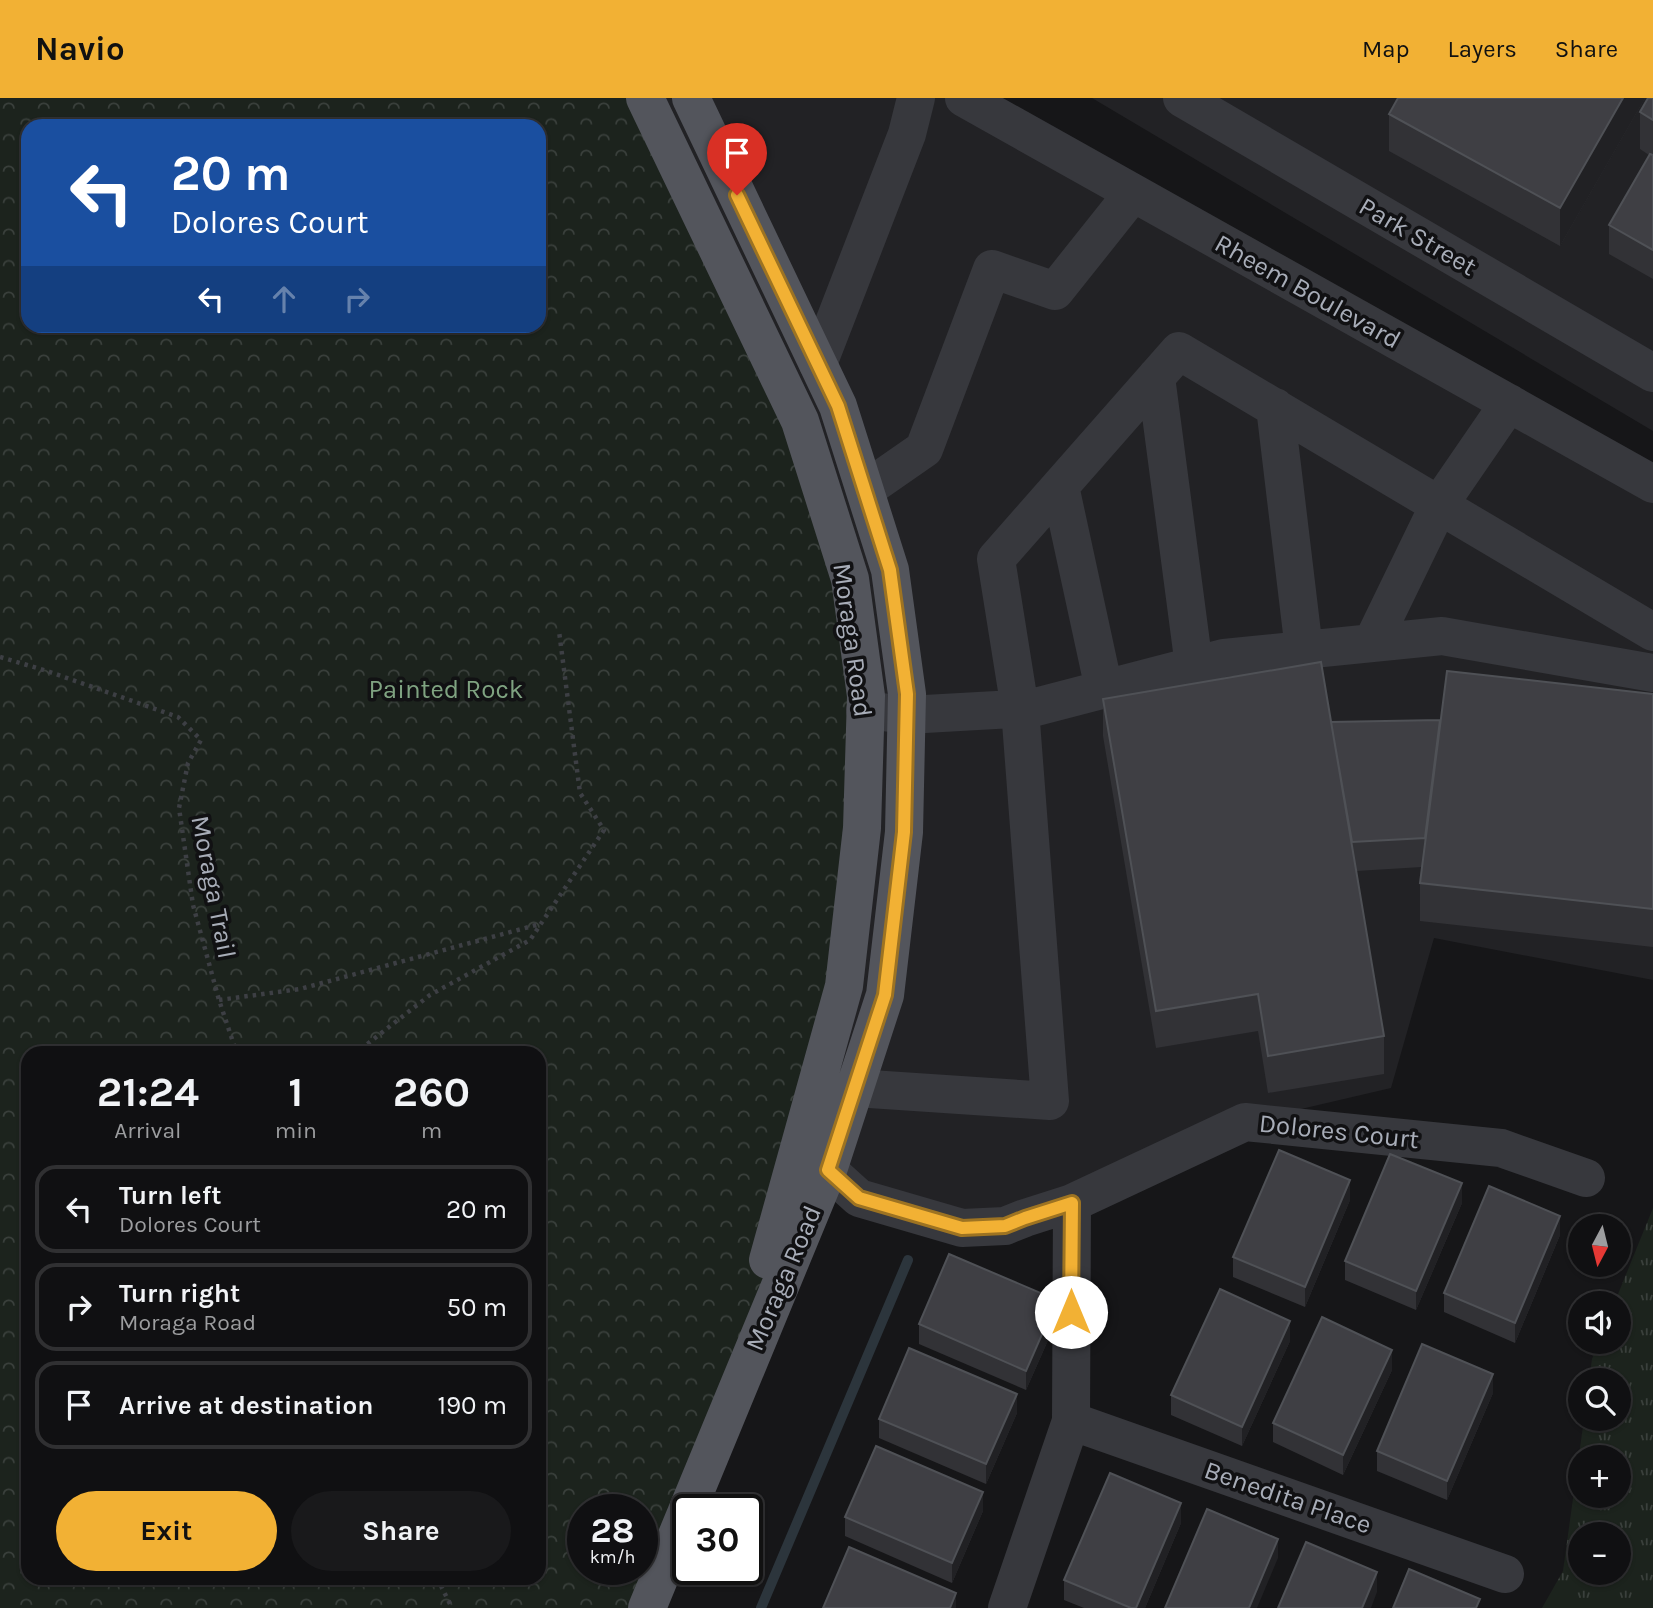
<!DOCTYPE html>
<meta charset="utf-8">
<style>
:root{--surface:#101012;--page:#19191b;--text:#f1f3f6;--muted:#9c9d9f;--line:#303032;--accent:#f2b134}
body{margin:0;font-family:Karla,sans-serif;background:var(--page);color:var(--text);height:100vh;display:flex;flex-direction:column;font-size:26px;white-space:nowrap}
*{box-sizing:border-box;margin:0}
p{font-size:23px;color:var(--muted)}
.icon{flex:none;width:38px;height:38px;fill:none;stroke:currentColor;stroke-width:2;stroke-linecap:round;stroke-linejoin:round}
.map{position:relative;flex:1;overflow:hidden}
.details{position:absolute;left:21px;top:948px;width:525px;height:539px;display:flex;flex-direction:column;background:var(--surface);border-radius:21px;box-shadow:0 2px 5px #0004,0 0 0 2px var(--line)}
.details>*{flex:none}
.guide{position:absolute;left:21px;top:21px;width:525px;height:214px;border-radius:21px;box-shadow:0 2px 5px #0004,0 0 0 2px var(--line);background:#1a4fa0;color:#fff;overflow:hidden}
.needle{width:46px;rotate:187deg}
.buttons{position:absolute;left:1568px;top:1116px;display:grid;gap:14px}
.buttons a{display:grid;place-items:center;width:63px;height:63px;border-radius:50%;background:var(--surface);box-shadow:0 2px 5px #0004,0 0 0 2px var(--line);font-size:35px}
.speed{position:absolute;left:567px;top:1396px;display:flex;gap:14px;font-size:35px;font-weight:700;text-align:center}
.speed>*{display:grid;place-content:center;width:91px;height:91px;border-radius:50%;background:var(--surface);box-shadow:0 2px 5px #0004,0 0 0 2px var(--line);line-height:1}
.speed small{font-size:18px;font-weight:400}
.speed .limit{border:4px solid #111;border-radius:10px;background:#fff;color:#111}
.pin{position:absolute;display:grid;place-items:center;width:60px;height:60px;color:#fff;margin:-72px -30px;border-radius:50% 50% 50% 0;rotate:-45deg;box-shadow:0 0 7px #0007}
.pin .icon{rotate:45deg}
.me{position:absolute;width:77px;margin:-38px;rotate:0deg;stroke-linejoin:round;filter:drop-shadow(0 0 5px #0008)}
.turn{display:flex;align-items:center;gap:24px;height:147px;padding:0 35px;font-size:32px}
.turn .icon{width:91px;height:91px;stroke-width:2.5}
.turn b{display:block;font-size:49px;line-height:60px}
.lanes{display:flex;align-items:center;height:66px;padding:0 35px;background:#0003;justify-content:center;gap:35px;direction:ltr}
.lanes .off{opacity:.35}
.eta{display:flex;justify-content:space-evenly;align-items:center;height:119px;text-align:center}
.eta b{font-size:42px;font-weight:700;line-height:49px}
.action{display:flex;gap:14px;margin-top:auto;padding:14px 35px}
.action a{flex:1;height:80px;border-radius:42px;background:var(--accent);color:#111;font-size:28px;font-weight:700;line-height:80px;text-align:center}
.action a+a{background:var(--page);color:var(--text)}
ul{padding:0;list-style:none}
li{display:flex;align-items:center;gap:21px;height:88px;margin:0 14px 10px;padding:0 21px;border:4px solid var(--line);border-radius:21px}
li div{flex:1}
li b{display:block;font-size:26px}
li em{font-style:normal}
header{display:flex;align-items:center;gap:42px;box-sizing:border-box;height:98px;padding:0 35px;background:var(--accent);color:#111}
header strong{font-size:33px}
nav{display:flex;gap:38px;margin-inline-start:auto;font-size:24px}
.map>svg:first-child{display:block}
.built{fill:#222225}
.grass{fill:url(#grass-tufts);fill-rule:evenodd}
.park{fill:url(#park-crowns);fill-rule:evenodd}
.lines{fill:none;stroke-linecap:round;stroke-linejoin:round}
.stream{stroke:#2c353c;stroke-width:10}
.path{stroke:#3d3f44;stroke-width:4.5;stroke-dasharray:3.5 5;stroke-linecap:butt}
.minor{stroke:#37383d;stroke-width:38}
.major{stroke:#53555c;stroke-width:38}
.wall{fill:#323236}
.shaded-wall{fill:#212124}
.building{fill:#3f3f44;stroke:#4f5156;stroke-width:2}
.route-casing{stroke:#9d7322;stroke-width:18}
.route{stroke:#f2b134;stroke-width:12}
.labels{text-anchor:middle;stroke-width:7;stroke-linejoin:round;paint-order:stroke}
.street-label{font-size:26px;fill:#a8adb8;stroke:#111113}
.park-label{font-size:26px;fill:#7fa381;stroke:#111113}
</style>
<header>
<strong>Navio</strong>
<nav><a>Map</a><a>Layers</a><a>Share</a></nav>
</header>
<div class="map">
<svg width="1653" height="1510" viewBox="0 0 1653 1510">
<defs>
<pattern id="grass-tufts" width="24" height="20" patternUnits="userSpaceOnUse" patternTransform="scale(1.75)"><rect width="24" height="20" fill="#1c231d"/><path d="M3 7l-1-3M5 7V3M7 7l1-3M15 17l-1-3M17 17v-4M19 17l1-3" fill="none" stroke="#3a403c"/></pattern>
<pattern id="park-crowns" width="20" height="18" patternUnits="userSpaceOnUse" patternTransform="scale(1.75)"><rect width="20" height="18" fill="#1c231d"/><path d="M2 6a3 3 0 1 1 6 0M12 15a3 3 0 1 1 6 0" fill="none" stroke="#3a403c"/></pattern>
</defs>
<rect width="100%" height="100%" fill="#161618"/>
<path class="built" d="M647,0H964L1653,386V882L1434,840L1391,990L1245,1024L1025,1120L859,1100L800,1046Z
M1092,0H1653V333Z"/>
<path class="grass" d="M1653,1110V1510H1542L1563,1473L1584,1321H1619V1283H1589L1592,1261L1599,1244H1619V1206H1614ZM1580,1360H1619V1398H1580ZM1580,1437H1619V1475H1580Z"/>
<path class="park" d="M0,0H647L850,481L844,888L725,1319L647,1510H0ZM28,28H539V228H28ZM28,956H539V1480H28ZM583,1412H642V1472H583Z"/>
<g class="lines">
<path class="stream" d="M761,1510L908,1162"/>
<path class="path" d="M0,559L47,573L178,619L201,642L188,665L179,710L193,807L219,902L237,956
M219,902L300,891L540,826
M344,956L366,947L430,897L530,842L604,732L580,695L559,533
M437,1480L452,1510"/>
<path class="minor" d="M964,0L1653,386
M1182,0L1653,275
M818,266L907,36L916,0
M1156,279L1194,568
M1275,309L1304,552
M1060,388L1104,591
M865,392L924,351L992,171L1055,193L1133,95
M1372,545L1439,407L1509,305
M865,612L907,617L1032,610L1224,560L1442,538L1653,575
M855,990L1050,1003L1020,611L996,461L1179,253L1653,534
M828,1072L859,1100L962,1130L1005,1128L1025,1120L1072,1105L1245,1024L1501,1050L1586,1080
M1071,1323L1505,1476
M1007,1510L1071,1323L1072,1105"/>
<path class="major" d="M645,0L800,323L850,481L866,598L862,730L844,888L768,1162
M647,1510L828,1072L885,897L904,734L907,596L890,472L838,308L691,0"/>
</g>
<path class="wall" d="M1398,0H1645L1560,148L1389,53V16Z
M1653,0V181L1609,156V127L1649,57L1640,51V14Z
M1653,596V849L1420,823V785L1422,769L1356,773L1384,938V976L1268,995L1258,933L1156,950L1103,638V601L1331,624L1440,622Z
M1350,1102L1305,1209L1233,1179V1159Z
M1462,1105L1416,1212L1345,1182V1163Z
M1560,1137L1515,1245L1444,1214V1195Z
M1057,1222L1026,1292L919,1246V1226Z
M1290,1243L1242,1348L1171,1317V1297Z
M1392,1272L1343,1377L1273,1344V1325Z
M1493,1295L1447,1402L1377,1373V1353Z
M1017,1315L986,1386L879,1340V1321Z
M983,1413L952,1485L845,1438V1419Z
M1181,1425L1145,1510H1084L1064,1502V1482Z"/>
<path class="shaded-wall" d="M1623,0H1645L1560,148V110Z
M1350,1082V1102L1305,1209V1189Z
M1462,1085V1105L1416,1212V1193Z
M1560,1118V1137L1515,1245V1225Z
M1057,1202V1222L1026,1292V1273Z
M1290,1223V1243L1242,1348V1329Z
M1392,1252V1272L1343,1377V1357Z
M1493,1276V1295L1447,1402V1383Z
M1017,1296V1315L986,1386V1366Z
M983,1394V1413L952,1485V1465Z
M1181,1405V1425L1145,1510H1136Z
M1278,1441V1460L1257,1510H1249Z
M1377,1474V1494L1371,1510H1362Z
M956,1495V1510H950Z"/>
<path class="building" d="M1398,0H1623L1560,110L1389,16Z
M1648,0H1653V22L1640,14Z
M1650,56L1653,57V152L1609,127Z
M1321,564L1384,938L1268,958L1258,896L1156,913L1103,601Z
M1447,573L1653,596V811L1420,785Z
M1440,622L1425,740L1352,744L1331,624Z
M1279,1052L1350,1082L1305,1189L1233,1159Z
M1390,1056L1462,1085L1416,1193L1345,1163Z
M1489,1088L1560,1118L1515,1225L1444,1195Z
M949,1156L1057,1202L1026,1273L919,1226Z
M1220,1191L1290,1223L1242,1329L1171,1297Z
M1322,1219L1392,1252L1343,1357L1273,1325Z
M1422,1246L1493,1276L1447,1383L1377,1353Z
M909,1250L1017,1296L986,1366L879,1321Z
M876,1348L983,1394L952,1465L845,1419Z
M1110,1375L1181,1405L1136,1510H1131L1064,1482Z
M1207,1411L1278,1441L1249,1510H1165Z
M1306,1444L1377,1474L1362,1510H1278Z
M849,1449L956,1495L950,1510H823Z
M1409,1471L1480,1501L1476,1510H1393Z"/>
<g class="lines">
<g class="route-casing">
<path id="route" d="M737,97L838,308L890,472L907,596L904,734L885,897L828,1072L859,1100L962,1130L1005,1128L1025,1120L1072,1105L1071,1214"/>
</g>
<use href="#route" class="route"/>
</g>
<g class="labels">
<g class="street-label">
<text transform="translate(1418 138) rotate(30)" y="9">Park Street</text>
<text transform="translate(1308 193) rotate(29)" y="9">Rheem Boulevard</text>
<text transform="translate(853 542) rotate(82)" y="9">Moraga Road</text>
<text transform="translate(214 789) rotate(79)" y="9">Moraga Trail</text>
<text transform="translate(1339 1033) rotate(6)" y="9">Dolores Court</text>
<text transform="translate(783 1180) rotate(-67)" y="9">Moraga Road</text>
<text transform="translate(1288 1399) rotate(19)" y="9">Benedita Place</text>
</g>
<g class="park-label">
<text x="446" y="600">Painted Rock</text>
</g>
</g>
</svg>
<div class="buttons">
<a><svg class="needle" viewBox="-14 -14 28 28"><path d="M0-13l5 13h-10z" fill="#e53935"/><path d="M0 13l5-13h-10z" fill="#9c9d9f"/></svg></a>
<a><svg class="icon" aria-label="sound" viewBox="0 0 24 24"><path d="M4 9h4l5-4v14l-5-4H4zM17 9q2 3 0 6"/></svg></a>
<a><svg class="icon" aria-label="search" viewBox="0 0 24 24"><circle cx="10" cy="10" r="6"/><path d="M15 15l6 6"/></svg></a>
<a>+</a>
<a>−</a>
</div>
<div class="speed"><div>28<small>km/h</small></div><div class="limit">30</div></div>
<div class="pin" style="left:737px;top:97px;background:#d93025"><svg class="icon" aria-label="arrive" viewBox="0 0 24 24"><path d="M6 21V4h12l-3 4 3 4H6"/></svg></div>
<svg class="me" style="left:1071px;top:1214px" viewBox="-20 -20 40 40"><circle r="19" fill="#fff"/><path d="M0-13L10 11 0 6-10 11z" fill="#f2b134"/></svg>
<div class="guide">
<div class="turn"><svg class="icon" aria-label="left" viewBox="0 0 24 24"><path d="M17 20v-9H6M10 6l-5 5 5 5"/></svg><div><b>20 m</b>Dolores Court</div></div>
<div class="lanes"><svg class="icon" aria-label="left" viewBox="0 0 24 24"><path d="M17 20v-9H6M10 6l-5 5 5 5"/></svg><svg class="icon off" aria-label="ahead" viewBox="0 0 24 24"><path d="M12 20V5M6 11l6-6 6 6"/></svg><svg class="icon off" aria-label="right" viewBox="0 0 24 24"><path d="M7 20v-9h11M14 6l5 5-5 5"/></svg></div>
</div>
<section class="details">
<div class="eta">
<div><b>21:24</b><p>Arrival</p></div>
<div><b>1</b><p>min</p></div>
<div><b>260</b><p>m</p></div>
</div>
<ul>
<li><svg class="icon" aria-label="left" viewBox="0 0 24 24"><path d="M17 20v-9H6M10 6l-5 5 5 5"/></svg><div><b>Turn left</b><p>Dolores Court</p></div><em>20 m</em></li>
<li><svg class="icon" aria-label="right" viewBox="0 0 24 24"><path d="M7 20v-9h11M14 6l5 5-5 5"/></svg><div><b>Turn right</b><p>Moraga Road</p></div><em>50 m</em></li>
<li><svg class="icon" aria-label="arrive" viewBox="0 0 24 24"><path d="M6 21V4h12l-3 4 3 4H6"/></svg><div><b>Arrive at destination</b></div><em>190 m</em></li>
</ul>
<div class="action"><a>Exit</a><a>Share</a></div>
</section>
</div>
